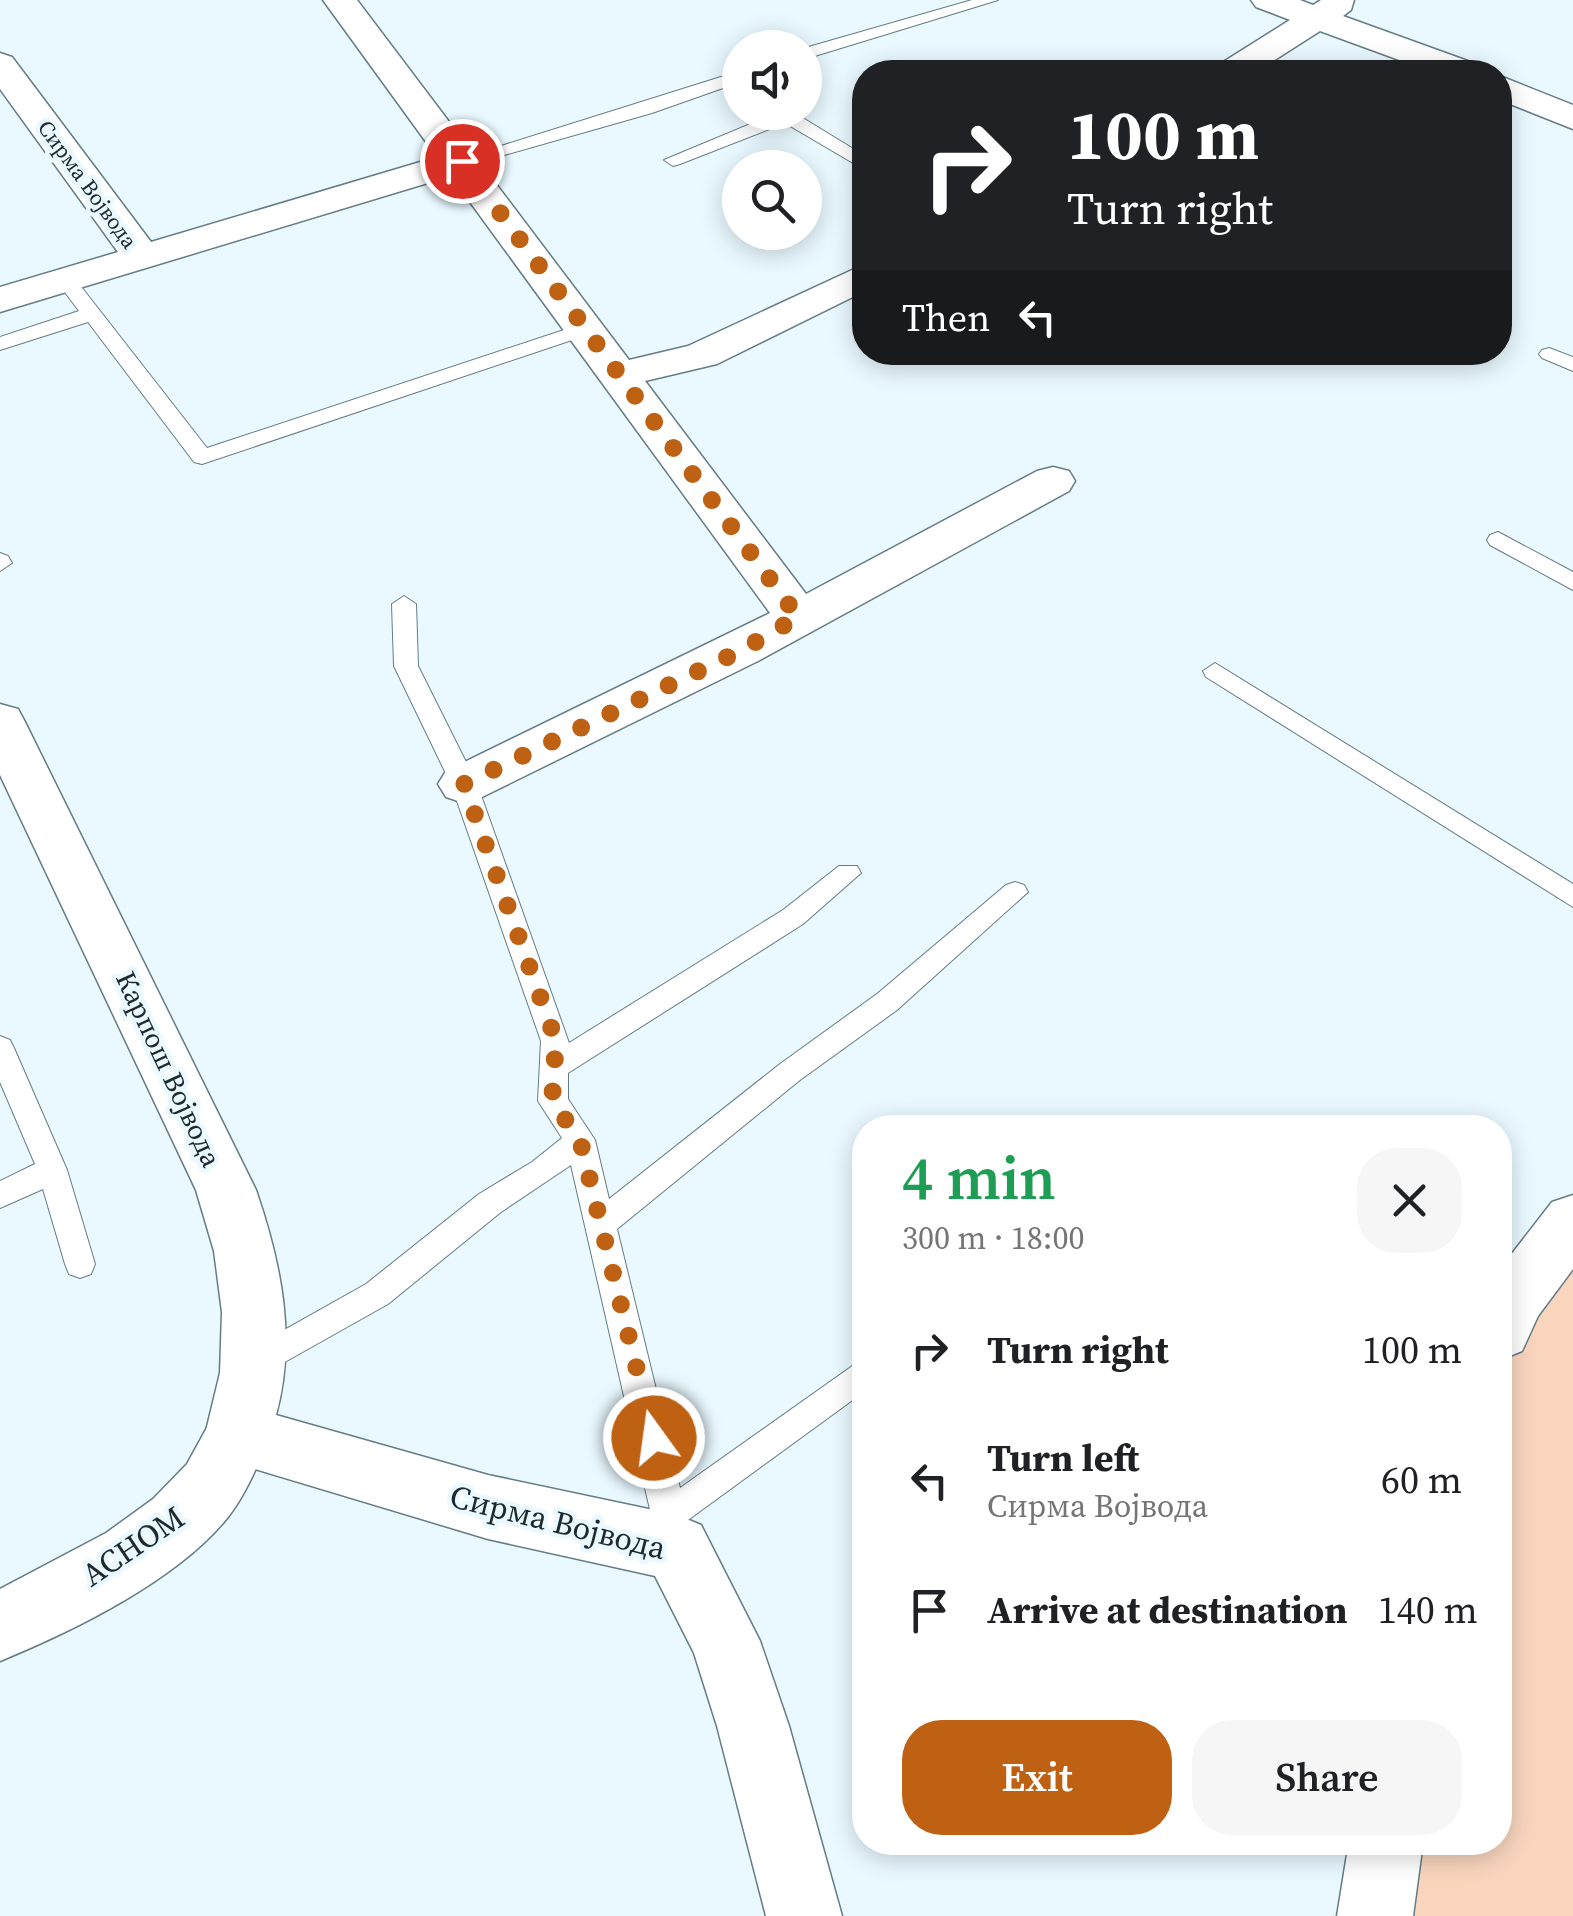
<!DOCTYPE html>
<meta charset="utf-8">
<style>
:root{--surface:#fff;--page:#f6f6f6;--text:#202124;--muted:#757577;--accent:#be6113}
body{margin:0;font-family:"Source Serif 4",serif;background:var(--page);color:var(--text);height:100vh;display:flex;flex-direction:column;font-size:38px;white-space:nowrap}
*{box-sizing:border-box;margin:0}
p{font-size:32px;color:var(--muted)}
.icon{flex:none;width:55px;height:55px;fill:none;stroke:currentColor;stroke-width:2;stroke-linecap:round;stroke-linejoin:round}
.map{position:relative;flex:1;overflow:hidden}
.side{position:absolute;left:852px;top:1115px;width:660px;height:740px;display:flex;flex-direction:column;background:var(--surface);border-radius:40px;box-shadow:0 5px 25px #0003}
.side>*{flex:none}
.banner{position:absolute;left:852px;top:60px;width:660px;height:305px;border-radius:40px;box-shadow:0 5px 25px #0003;background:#202124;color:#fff;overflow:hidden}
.controls{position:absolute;left:722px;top:30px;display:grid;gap:20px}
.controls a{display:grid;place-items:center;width:100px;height:100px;border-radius:50%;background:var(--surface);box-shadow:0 5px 25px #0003;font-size:50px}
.pin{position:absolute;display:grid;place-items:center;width:85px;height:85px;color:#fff;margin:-42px;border:5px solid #fff;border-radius:50%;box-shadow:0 2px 10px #0007}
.me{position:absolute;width:110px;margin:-55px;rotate:346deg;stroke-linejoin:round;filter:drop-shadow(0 0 8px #0008)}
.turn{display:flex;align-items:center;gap:35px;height:210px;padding:0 50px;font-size:45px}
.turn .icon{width:130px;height:130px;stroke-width:2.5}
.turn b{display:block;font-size:70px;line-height:85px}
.then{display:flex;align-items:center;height:95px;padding:0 50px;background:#0003;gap:20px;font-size:38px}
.round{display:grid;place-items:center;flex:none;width:105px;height:105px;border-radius:40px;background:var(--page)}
.head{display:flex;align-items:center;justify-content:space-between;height:170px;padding:0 50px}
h1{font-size:60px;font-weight:600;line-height:75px;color:#1e9e55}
.action{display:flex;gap:20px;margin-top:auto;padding:20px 50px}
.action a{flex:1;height:115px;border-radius:40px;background:var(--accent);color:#fff;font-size:40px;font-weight:600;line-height:115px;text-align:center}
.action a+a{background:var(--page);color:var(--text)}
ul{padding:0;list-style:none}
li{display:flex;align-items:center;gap:30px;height:130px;padding:0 50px}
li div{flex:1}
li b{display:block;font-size:38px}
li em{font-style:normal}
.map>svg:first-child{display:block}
.green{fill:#f9d5be}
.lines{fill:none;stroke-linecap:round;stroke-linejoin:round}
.service-casing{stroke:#647c84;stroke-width:2}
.minor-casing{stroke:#647c84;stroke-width:3}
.tertiary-casing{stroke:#647c84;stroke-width:3}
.service{fill:#fff;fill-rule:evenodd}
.minor{fill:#fff;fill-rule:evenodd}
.tertiary{fill:#fff;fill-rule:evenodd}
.route{stroke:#be6113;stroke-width:18;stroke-dasharray:0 32.4}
.labels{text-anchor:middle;stroke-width:9;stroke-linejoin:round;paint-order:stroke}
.far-street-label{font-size:22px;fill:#1f282c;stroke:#e9f9ff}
.street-label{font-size:28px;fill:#1f282c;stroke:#e9f9ff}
.near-street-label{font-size:32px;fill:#1f282c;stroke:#e9f9ff}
</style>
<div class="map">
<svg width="1573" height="1916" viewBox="0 0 1573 1916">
<rect width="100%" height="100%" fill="#e9f9ff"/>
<path class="green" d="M1573,1221V1916H1375L1386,1843L1500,1842V1331Z"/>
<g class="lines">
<g class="service-casing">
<path id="service" d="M972,0H998L805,59V48Z
M740,71V82L652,113L462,167L453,161Z
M779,112H793L865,156V170L785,123L680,164L673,166L664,160Z
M65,273L72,275L207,448L579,325H593L596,329L593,333L202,464L194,462L88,322L0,350V337L79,311L55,279Z
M1549,348L1573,357V371L1542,358L1539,354L1542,350Z
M1498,532L1573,572V590L1490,545L1487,540L1490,535Z
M0,553L8,556L12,563L0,571Z
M404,596L416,604L418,666L477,784L569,1043L783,910L839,866H857L861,873L803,924L568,1073V1099L595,1140L609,1199L780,1064L877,994L1006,885L1015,882L1024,885L1028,892L897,1010L800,1080L617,1229L680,1488L865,1357V1391L688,1520L694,1547L689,1559L677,1564L665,1559L651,1514L571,1165L501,1212L388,1304L267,1372L256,1377L245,1372L240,1362L245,1352L366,1284L479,1194L532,1162L562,1138L538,1101L541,1041L451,784L394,666L392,604Z
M1215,663L1573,884V907L1206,677L1203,671Z
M0,1036L10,1040L14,1048L67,1170L95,1264L91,1274L80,1278L69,1274L65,1264L43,1189L0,1208V1181L35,1164L0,1082Z"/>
</g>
<g class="minor-casing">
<path id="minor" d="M323,0H357L629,360L688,346L865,264V291L717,364L645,381L806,594L1037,471L1053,467L1069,471L1075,481L1069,491L758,661L482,797L464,803L446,797L438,784L446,771L770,613L451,176L0,312V287L118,252L0,89V53L12,57L151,242L437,157Z
M1251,0H1300L1313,5L1321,0H1354L1351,10L1343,16L1476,64L1481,72H1432L1320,31L1256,72H1216L1220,64L1290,20L1256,7Z
M1500,76L1573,105V129L1500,100Z
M0,704L18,709L25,722L256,1190C281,1263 297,1339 276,1415L488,1475L677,1515L701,1525L760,1641L789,1726L842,1916H766L717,1726L694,1653L655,1576L488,1539L215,1457L205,1435L220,1373L222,1312L214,1251L196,1190L0,775Z
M1573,1195V1269L1538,1316L1522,1351L1500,1360V1269L1552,1202Z
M1349,1842H1423L1413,1916H1337Z"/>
</g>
<g class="tertiary-casing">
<path id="tertiary" d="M238,1404L261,1413L271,1435C258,1463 247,1493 228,1517C178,1580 73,1631 0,1661V1589L106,1533L153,1499L187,1464L215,1413Z"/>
</g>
<use href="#service" class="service"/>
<use href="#minor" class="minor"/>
<use href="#tertiary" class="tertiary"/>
</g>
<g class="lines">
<path class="route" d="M462,161L798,617L742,650L464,784L556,1041L552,1101L580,1140L654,1438"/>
</g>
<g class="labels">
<g class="far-street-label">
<text transform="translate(88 184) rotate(54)" y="8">Сирма Војвода</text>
</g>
<g class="street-label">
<text transform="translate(169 1069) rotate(65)" y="10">Карпош Војвода</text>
</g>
<g class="near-street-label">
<text transform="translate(558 1522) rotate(14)" y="11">Сирма Војвода</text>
<text transform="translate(133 1546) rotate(-34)" y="11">АСНОМ</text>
</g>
</g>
</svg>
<div class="controls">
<a><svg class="icon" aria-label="sound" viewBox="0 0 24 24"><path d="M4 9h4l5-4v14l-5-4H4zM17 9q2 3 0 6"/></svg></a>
<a><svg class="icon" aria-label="search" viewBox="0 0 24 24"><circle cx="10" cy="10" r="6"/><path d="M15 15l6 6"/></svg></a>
</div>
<div class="pin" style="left:462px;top:161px;background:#d93025"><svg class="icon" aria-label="arrive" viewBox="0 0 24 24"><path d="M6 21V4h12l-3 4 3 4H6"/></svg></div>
<svg class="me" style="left:654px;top:1438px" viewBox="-20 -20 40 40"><circle r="17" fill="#be6113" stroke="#fff" stroke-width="3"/><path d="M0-11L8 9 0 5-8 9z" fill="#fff"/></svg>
<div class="banner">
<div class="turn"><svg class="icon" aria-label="right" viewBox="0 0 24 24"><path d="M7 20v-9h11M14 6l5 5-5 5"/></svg><div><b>100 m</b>Turn right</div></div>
<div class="then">Then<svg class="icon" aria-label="left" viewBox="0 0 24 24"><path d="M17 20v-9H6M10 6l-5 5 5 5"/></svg></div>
</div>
<section class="side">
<div class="head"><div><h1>4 min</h1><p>300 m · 18:00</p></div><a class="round"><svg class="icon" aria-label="close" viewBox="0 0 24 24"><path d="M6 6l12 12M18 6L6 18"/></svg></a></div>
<ul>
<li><svg class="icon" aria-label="right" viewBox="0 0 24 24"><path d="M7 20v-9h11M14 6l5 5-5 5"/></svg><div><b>Turn right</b></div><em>100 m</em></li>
<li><svg class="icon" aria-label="left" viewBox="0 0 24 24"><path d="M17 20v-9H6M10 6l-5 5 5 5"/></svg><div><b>Turn left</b><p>Сирма Војвода</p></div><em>60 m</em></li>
<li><svg class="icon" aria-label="arrive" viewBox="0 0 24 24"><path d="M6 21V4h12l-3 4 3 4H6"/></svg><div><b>Arrive at destination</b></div><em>140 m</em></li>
</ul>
<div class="action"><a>Exit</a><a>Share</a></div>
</section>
</div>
